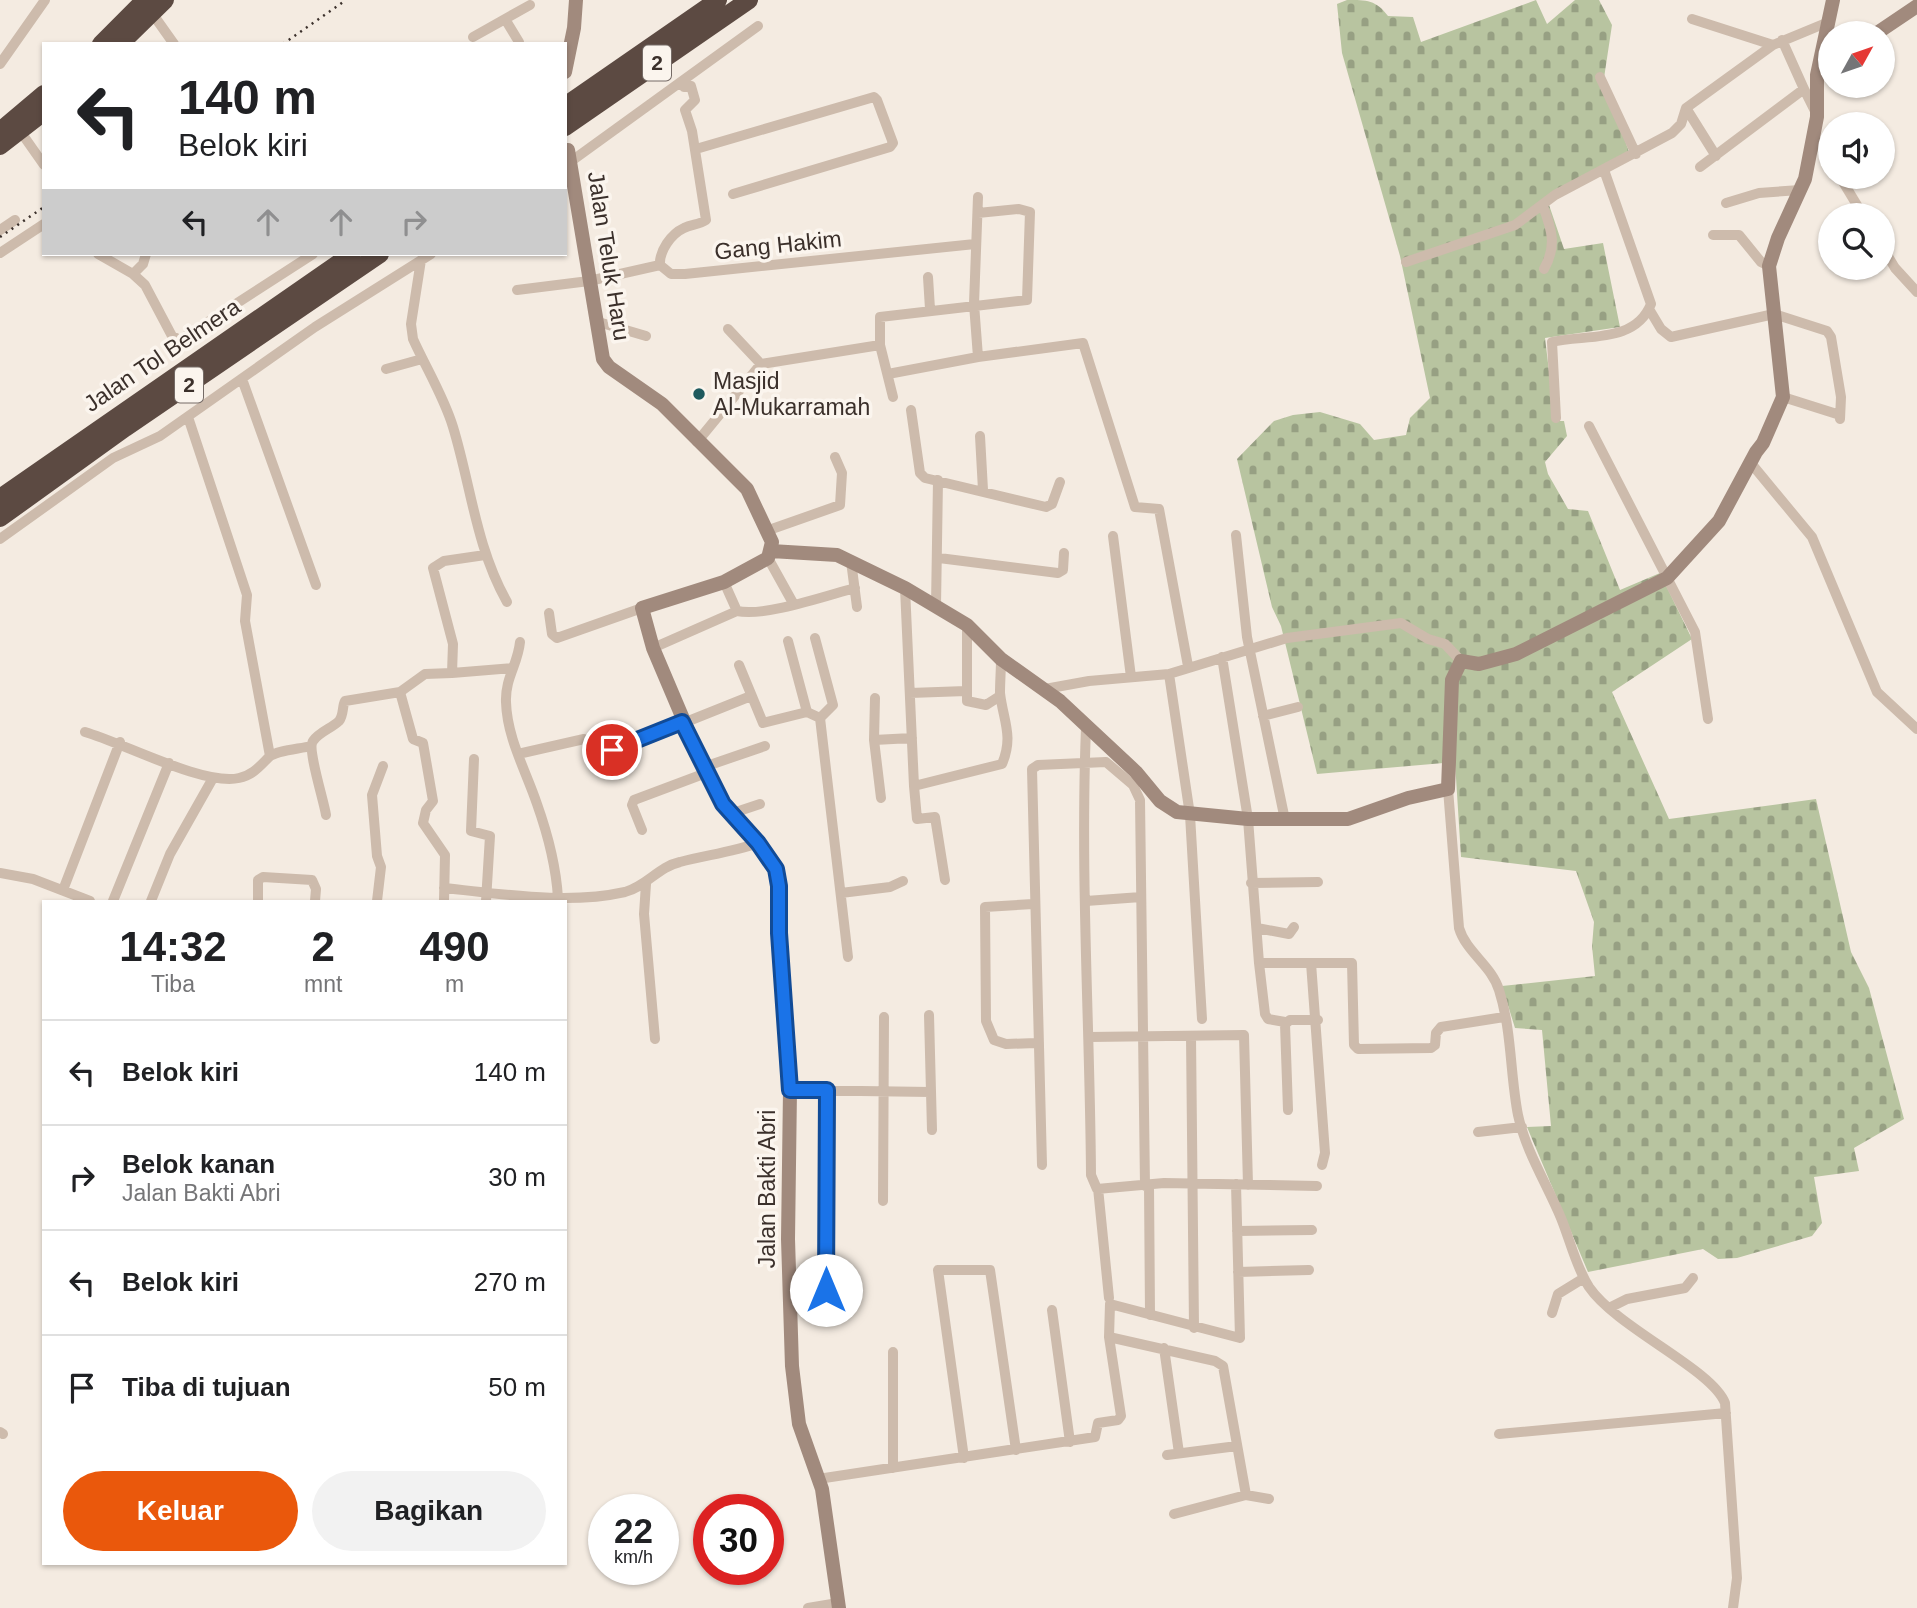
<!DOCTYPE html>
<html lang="id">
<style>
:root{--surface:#fff;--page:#f2f2f2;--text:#202124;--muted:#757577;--line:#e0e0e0;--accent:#ea580c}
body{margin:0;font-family:Arial,sans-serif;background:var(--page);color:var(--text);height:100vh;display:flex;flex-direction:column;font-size:26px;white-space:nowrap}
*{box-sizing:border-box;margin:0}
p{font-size:23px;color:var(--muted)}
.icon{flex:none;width:38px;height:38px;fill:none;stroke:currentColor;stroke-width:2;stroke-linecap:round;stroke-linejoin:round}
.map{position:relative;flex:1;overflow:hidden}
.side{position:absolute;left:42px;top:900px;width:525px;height:665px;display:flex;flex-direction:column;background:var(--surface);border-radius:0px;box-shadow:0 2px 5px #0004}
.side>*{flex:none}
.banner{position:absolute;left:42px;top:42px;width:525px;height:214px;border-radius:0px;box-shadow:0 2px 5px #0004;background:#fff;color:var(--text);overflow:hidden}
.needle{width:46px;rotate:50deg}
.buttons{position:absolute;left:1818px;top:21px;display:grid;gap:14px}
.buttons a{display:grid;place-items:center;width:77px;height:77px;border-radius:50%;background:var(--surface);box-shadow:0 2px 5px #0004;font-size:35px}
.speed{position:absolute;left:588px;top:1494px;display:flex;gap:14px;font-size:35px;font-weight:700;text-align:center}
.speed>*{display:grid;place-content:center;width:91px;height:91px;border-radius:50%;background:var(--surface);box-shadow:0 2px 5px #0004;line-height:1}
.speed small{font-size:18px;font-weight:400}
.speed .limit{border:10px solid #d22;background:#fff;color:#111}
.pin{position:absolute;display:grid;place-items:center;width:60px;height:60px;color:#fff;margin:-30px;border:4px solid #fff;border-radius:50%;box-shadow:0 2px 7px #0007}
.me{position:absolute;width:77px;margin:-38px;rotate:0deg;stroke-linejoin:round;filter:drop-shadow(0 0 5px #0008)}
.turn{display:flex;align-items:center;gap:24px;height:147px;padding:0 21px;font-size:32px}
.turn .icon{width:91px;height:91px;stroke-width:2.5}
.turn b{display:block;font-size:49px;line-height:60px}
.lanes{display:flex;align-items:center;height:66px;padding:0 21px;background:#0003;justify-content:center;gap:35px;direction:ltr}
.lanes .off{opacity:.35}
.eta{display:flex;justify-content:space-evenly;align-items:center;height:119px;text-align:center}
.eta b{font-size:42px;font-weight:700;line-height:49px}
.primary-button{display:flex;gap:14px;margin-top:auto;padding:14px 21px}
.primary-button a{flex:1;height:80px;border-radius:42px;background:var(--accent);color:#fff;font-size:28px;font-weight:700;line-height:80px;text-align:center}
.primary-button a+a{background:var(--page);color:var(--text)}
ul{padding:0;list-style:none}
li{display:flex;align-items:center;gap:21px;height:105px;padding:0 21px;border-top:2px solid var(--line)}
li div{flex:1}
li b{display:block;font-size:26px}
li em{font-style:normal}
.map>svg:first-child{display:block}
.cemetery{fill:url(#cemetery-stones)}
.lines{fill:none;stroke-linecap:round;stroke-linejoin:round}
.street{stroke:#cdbbac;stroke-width:10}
.secondary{stroke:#a18a7d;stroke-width:14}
.highway{stroke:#5c4a42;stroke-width:18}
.rail{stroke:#3b302b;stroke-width:2.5;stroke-dasharray:2 5;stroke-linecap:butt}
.route-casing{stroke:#114b97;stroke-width:18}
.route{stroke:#1a73e8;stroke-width:12}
.poi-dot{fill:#1f5a5e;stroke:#fbf5ee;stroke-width:2.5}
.labels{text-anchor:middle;stroke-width:7;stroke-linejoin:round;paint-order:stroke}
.shield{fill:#fbf5ee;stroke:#756b66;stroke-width:2}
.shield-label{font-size:21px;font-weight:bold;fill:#3b302b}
.street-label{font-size:23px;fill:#3b302b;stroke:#fbf5ee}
.poi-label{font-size:23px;fill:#3b302b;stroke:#fbf5ee;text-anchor:start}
</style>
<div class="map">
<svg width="1917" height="1608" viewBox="0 0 1917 1608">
<defs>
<pattern id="cemetery-stones" width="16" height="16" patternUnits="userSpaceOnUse" patternTransform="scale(1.75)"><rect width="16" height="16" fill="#b8c4a0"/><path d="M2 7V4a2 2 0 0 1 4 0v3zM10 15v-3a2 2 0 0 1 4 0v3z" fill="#97a083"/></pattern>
</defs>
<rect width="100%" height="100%" fill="#f4ebe1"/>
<path class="cemetery" d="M1347,0C1367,0 1376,0 1388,16L1413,17L1421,42L1536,0L1547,24L1575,0H1599L1612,25L1604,78L1629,152L1548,202L1564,249L1603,243L1620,327L1545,338L1555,421H1564L1567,436L1545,462L1548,474L1568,509L1588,511L1620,590L1660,573L1692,639L1612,692L1669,819L1816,799L1851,952L1869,988L1904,1119L1854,1148L1859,1171L1814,1177L1822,1223L1812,1236L1737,1258L1718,1259L1703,1249L1588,1272L1527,1127L1551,1126L1542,1030L1515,1028L1502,986L1595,976L1592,946L1594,922L1576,871L1461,857L1455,762L1317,774L1281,626L1272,607L1237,459L1274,421L1293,415L1320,412L1360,424L1374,440L1406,435L1410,418L1430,398L1400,256L1342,53L1337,4Z"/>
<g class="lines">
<path class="street" d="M152,13L174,44
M505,19L519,42
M1692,19L1773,45
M473,37L530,5
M1782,40L1804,89
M0,64L45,0
M1600,77L1636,154
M1686,108L1716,156
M18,128L44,165
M1814,137L1830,161
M696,149L874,97L877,100L893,143L890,147L733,194
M566,165L758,26
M1700,167L1804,89L1816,113
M1840,177L1863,215
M1726,203L1759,193L1800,190
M1543,206C1552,230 1557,246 1544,269
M0,230L15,220
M1713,235H1739L1761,262L1769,266
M1883,248L1895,268L1917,292
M0,253L44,224
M98,254L133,274L145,285L172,336L180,340L313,254
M421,260L411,324L413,339C426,368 444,397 453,427C471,486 476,547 507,602
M1406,262L1515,225L1555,195L1672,133L1681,124L1686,108L1773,45L1826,23
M660,265C659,251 671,234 684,228C692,224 699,225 706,220L692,131L685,110L695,100L691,86L684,87L681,83
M133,274L143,264L146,254
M928,277L930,309
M517,290L589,281L660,265L671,274H685L975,244
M1649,309L1661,329L1671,337L1774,314L1827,331L1831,337L1841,397L1840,419
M595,321L646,336
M728,329L761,364
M978,357L974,304L978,197
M386,369L422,359
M888,374L978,357L1083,343L1135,507L1159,509L1188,666
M242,379L316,585
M893,397L880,345V317L1027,300L1030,212L1019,209L978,213
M1783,397L1840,415
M911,410L920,473L925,478L1046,507L1052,504L1060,482
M188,417L247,595L245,621L270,756
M1556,418L1552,342C1585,334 1635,344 1651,304L1604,170
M1589,426L1695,632L1708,719
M980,436L983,490
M697,442L761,364L880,345
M1750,462L1812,537L1877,692L1917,729
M769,530L840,505L842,473L835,457
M1236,535L1247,637L1285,820
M1113,536L1131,677
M0,539L113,458L160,436L315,327L431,254
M768,558L793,603
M939,558L1058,573L1063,570L1064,553
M851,561L857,607
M724,582L737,611
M905,588L914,786
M936,606L938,480
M549,613L552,634L557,638L642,608
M967,625V701L986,705L1000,696
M815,638L833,705L820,718
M788,641L807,712
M520,642C518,664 505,678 506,702C507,738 526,771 537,804C548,835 556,865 558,898
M653,648L737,611C765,617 825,596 855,588
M1222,657L1248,819L1259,963H1352L1354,1045L1358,1049L1431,1048L1435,1045L1436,1033L1441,1027L1504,1017
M739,665L763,723L807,712L820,718L848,957
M452,673L512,668
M1169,674L1190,815L1202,1019
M1045,689L1089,681L1169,674L1287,638L1401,623L1428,639L1445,644L1461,661
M400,692L413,739L423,743L433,801L426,810L423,823L445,855L444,901
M910,693L966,691
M875,698L874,740L881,798
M1263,716L1298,707
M1086,728C1080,877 1090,1026 1091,1175L1097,1189L1164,1183L1317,1186
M85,732C123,743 204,786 239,778C253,775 260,766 269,757C277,750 300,749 311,746
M874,740L912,738
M518,754L584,739L589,742L594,755L631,744L751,696
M474,759L471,831L490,836L486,901
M704,767L765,746
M1448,789L1459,928C1466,952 1492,966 1499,990C1512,1031 1510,1074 1518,1115C1526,1152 1547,1184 1561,1218C1570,1240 1576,1267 1589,1287C1617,1328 1712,1369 1725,1403L1737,1578L1733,1608
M730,814L760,804
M326,815C324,801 307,749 313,741C319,732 332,728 339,721C344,715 342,706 345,701L400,692L425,674L452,673L453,644L433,568L444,561L485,555
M642,830L632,805L634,800L706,773
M0,873L33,879L90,901
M945,880L935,817L917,819L914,786L1002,764C1014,736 1003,720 1000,693C1000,682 1001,670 1001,659
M1251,883L1318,882
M646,884L644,914L655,1039
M444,888C503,894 567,905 625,892C647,886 658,867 680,862C707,855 732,852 758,843
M63,890L120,742
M841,893L890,887L903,881
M113,901L169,763
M151,901L170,854L213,778
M258,901V880L263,877L312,880L316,889L315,901
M377,901L381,867L377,856L372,795L383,766
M1086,901L1141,897
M1033,904L985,907L986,1021L994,1040L1006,1044L1036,1043
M1257,928L1289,934L1294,927
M1259,963L1265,1014L1268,1019L1285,1022
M1311,963L1325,1153L1322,1165
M929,1015L932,1130
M1191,1036L1194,1328
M1090,1037L1244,1035L1248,1185
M790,1090L931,1092
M1288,1110L1285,1024L1290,1020H1318
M1478,1132L1522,1127
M1042,1165L1032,769L1038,765L1106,762L1133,785L1140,800L1145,1186
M1149,1185L1150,1315
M1098,1188L1109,1298
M883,1201L884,1017
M1237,1231L1312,1230
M1238,1272L1309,1270
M1609,1308L1627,1299L1685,1288L1693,1278
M1052,1310L1070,1442
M1552,1313L1558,1294L1584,1278
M826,1314L827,1090
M1109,1337L1215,1361L1223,1366L1246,1495
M1164,1348L1179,1453
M893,1352V1468
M0,1432L3,1434
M1499,1434L1726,1413
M1167,1455L1237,1446
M964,1458L938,1270H990L1016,1450
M818,1479L1095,1437L1098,1423L1118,1420L1121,1416L1109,1337L1110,1304L1240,1338L1236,1184
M1174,1514L1246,1495L1269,1499
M808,1608L838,1603"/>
<path class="secondary" d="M1877,33L1917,6
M565,72L574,28L576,0
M568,150L603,359L609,367L662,404L747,489L772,542L768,558L724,582L642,608L653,648L706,773L723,804L768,857L776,869L779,886V933L790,1090L788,1239L792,1366L799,1424L822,1489L839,1608
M771,551L837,555L905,588L967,625L1001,659L1060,701L1136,772L1160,801L1177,812L1248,819H1348L1408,798L1448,789L1452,680L1461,661L1479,664L1516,654L1667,578L1719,521L1756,452L1763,443L1783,397L1769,266L1778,238L1805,179L1817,117V75L1833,0"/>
<path class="highway" d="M101,44L145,0
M120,44L165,0
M565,106L718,0
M565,127L749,0
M0,131L44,94
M0,146L44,112
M0,498L352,254
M0,518L125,428L380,254"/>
<path class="rail" d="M283,44L346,0
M0,237L44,207"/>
</g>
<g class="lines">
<g class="route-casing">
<path id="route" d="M612,750L682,722L723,804L758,843L776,869L779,886V933L790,1090H827L826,1290"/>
</g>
<use href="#route" class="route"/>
</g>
<circle class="poi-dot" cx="699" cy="394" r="7"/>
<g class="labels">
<g class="shield">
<rect x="643" y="45.5" width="28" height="35" rx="5"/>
<rect x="175" y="367.5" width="28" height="35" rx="5"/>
</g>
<g class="shield-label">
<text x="657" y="70">2</text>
<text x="189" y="392">2</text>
</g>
<g class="street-label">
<text transform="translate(778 245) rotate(-6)" y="8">Gang Hakim</text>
<text transform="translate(609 256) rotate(81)" y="8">Jalan Teluk Haru</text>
<text transform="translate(162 355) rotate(-34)" y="8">Jalan Tol Belmera</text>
<text transform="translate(767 1189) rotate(-90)" y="8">Jalan Bakti Abri</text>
</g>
<g class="poi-label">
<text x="713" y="389">Masjid<tspan x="713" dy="26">Al-Mukarramah</tspan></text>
</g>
</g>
</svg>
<div class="buttons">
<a><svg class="needle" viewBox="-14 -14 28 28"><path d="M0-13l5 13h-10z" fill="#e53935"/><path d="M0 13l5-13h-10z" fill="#757577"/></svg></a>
<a><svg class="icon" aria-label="sound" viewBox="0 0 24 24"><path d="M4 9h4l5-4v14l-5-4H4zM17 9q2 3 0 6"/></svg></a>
<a><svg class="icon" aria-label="search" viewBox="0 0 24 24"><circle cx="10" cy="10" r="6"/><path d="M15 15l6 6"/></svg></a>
</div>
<div class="speed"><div>22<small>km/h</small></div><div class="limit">30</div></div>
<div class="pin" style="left:612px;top:750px;background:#d93025"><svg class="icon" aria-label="arrive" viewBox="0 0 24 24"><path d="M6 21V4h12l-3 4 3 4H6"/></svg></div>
<svg class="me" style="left:826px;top:1290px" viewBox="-20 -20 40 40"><circle r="19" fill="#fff"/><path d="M0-13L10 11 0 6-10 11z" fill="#1a73e8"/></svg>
<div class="banner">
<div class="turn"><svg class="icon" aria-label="left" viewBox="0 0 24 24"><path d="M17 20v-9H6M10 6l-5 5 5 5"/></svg><div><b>140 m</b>Belok kiri</div></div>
<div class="lanes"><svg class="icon" aria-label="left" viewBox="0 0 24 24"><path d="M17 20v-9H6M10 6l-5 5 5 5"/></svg><svg class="icon off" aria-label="ahead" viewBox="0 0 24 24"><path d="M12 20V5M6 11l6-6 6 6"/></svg><svg class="icon off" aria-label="ahead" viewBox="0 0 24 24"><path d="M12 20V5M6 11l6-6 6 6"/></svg><svg class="icon off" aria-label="right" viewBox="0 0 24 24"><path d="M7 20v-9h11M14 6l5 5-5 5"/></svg></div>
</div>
<section class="side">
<div class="eta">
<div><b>14:32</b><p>Tiba</p></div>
<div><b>2</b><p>mnt</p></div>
<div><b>490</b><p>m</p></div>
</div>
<ul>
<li><svg class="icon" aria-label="left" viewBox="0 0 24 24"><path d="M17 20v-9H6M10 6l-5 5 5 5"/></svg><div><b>Belok kiri</b></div><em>140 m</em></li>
<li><svg class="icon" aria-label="right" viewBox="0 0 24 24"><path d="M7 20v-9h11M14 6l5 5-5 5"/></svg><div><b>Belok kanan</b><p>Jalan Bakti Abri</p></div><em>30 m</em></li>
<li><svg class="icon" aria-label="left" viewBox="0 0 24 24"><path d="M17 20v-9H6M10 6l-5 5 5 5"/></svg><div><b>Belok kiri</b></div><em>270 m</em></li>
<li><svg class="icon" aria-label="arrive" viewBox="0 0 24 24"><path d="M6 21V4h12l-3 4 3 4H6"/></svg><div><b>Tiba di tujuan</b></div><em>50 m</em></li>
</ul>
<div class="primary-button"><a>Keluar</a><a>Bagikan</a></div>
</section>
</div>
